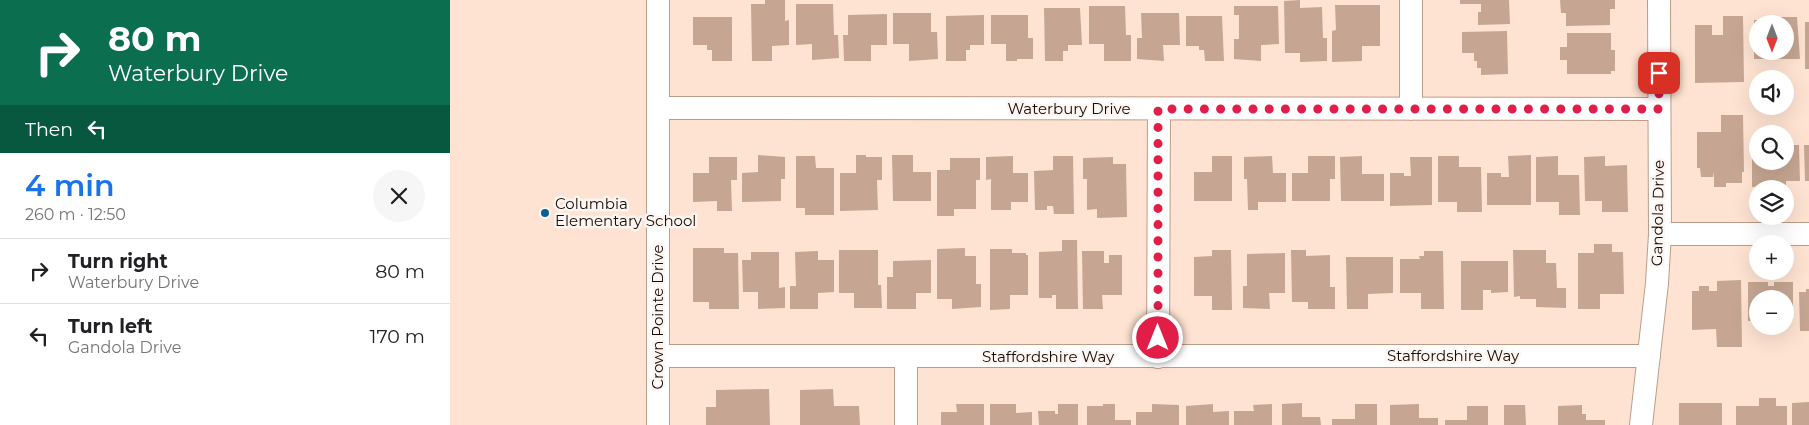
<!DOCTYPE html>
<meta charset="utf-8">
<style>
:root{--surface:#fff;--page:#f6f6f6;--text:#202124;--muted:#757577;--line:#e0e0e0;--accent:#1a73e8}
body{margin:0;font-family:Montserrat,sans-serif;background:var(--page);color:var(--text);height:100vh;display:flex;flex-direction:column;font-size:19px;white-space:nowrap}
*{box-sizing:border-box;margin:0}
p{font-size:16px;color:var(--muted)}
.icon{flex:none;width:28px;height:28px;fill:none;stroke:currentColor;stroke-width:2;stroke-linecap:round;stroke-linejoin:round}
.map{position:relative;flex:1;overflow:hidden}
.details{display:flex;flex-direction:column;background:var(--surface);width:450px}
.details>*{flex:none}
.banner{background:#0b6e4f;color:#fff;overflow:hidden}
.needle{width:32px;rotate:180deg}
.fabs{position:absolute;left:1299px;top:15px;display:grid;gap:10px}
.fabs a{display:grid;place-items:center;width:45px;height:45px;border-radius:50%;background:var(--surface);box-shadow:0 5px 20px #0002;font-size:25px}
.pin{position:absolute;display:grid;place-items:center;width:42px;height:42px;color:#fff;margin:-21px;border-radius:10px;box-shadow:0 2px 8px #0006}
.me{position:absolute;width:55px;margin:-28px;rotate:0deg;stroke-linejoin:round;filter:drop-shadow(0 0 4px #0008)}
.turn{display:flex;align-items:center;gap:18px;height:105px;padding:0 25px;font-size:22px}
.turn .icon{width:65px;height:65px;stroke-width:2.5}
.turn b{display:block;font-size:35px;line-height:42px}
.then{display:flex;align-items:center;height:48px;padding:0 25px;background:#0003;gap:10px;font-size:19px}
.round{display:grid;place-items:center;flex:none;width:52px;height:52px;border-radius:26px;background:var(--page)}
.overview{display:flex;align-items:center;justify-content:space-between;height:85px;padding:0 25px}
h1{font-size:30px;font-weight:600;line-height:38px;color:var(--accent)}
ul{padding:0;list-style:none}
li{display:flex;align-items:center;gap:15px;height:65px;padding:0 25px;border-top:1px solid var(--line)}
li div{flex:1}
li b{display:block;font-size:19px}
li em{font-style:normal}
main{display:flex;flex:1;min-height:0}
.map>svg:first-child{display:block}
.building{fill:#c6a692;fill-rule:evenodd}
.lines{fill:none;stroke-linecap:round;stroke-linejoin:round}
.street-casing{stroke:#bc9c89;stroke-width:24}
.street{stroke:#fff;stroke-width:22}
.route{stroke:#e11d48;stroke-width:9;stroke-dasharray:0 16.2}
.poi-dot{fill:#0b5e90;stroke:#fcf5f1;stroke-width:2}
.labels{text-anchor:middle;stroke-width:5;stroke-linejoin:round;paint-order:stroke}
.street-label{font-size:15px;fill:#160c05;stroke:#fcf5f1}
.poi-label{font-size:15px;fill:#160c05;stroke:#fcf5f1;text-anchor:start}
</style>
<main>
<section class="details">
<div class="banner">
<div class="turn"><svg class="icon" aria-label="right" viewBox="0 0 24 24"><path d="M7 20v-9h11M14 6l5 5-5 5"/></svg><div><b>80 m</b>Waterbury Drive</div></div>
<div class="then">Then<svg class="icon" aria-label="left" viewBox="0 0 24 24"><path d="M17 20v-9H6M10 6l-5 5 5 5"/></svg></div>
</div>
<div class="overview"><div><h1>4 min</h1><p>260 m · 12:50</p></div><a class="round"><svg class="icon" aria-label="close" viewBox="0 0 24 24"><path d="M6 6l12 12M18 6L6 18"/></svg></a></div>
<ul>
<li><svg class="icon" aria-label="right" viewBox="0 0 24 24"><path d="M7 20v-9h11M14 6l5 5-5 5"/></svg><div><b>Turn right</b><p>Waterbury Drive</p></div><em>80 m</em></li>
<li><svg class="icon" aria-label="left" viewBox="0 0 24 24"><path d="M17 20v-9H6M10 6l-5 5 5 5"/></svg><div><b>Turn left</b><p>Gandola Drive</p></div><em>170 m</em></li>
</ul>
</section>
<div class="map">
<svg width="1359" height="425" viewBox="0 0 1359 425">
<rect width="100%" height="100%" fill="#fee3d2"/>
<path class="building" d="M315,0H335V21L339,20V45L322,46V61H302L301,4H315Z
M850,0V8L872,7L873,38H877V61L850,62V53H835L834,1Z
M1010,0H1059L1060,24L1028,25V12H1031V4H1010Z
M1110,0H1165V9H1160V25L1116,26V13H1111Z
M346,4H383L384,35H388L389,58L362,60V44L346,45Z
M885,5H930V46H912V61L882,62V31L886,30Z
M639,6H675L676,35H681V61H654V44H639Z
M784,6H828L829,44L811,45V61L784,59V39H789V15H784Z
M594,8H630L632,45H618V51H613V61H595Z
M443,13H481V32H487L488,59L459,61V44H443Z
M691,13H729L730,45H713L714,61L687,59V38H692Z
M437,14V45H421V61H394L393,35H398V15Z
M534,15V45H520V50H516V61H496V16Z
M541,15H578V38H583V59H567V61H556V44H541Z
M736,16H772L774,61H755L754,50H749V46H736Z
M1273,16H1293L1294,82L1245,83V25H1262V35H1273Z
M243,17H282V61H262V50H257V45H243Z
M1328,17H1347L1350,59H1304V20H1328ZM1308,24H1335V51H1308Z
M1355,22H1359V69H1355Z
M1057,31L1058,74L1031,75V68H1027V61H1024V53H1012V32Z
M1117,33H1161V50H1165V71H1161V74H1117V60H1110V47H1117Z
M1271,115H1293L1294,172H1292V183H1276V187H1264V172L1263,177H1251L1250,168H1247V132H1271Z
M1335,145H1349L1350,181H1336V186L1302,187V146H1308V161H1335Z
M1354,145H1359V181H1355Z
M308,155L335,157V179H331V201L292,202V173L308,172Z
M406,155H416V157H432V180H427L428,210L390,211V173H406Z
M442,155H463V172H481V201H443Z
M1081,155V205H1037V173H1051V177H1059L1058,156Z
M346,156H365L366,168H384V215H355V208H346Z
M563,156V173H578V202H561V210H541V179L536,180V157Z
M603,156H623L624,214H604L603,206H597V210H585L584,171L603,170Z
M762,156H782V201H744V172H762Z
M822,156L823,173H836V202H808V210H798L797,179H794V157Z
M858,156H885V179H880V201H842V173H858Z
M912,156V174H934V201H891L890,157Z
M988,156H1009V167H1031L1032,212H1007V202H988Z
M1108,156V175H1129L1130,215H1109V202H1086V157Z
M1155,156V166L1177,165L1178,212H1152V201H1135L1134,157Z
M259,157H287V180H281L282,211H267V201L243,202V173H259Z
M663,157V164H676L677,217L647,218V209L637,210V179H633V158Z
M960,157H982V205L940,206V173H954V176H961Z
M500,158H530V180H526V209H504V216H487V170H500Z
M612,240H627L628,309H606V295H602V298H589V252L612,251Z
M1144,244H1162V252H1173L1174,294H1150V309H1128V253H1144Z
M243,248H274V253H288L289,309H259V302H243Z
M515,248V256H526V284H531V307L502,309V299H487V249Z
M540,249H562V253H576V255H578V295H560V309L540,310Z
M389,250H428V285H431L432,308H404V293H389Z
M762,250H781L782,310H762V296H744V257L762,256Z
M841,250H856V256L880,255V287H885V309H858V302H842Z
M1063,250H1096V263H1106L1107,288H1116V308L1086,307V299H1070V296L1064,297Z
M368,251V260H384V292L368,293V309H340V286H346L345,252Z
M632,251H654V263H659V255H672V295H652L653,309H633Z
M974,251H993L994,309H971V293H950V259H970L969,256H974Z
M301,252H329V288L335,287V308L308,309V292H293L292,260H301Z
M835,253V293H819L820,309L793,308V286H797V254Z
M896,257H943V293L918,294V309H897Z
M481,260V293H466V309H437V277H443V261Z
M1011,261H1058V292L1041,293V290H1033V310H1011Z
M1291,280L1292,347H1267L1266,329L1242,330V291H1249V286H1259V291H1267V281Z
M1298,282H1318V286H1324V282H1343V320L1335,321V299H1308V321H1298Z
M1356,289H1359V331H1350L1349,292H1356Z
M319,389L320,425H256V407H266V390Z
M383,389L384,406H409L410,425H350V390Z
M1309,398H1326V406H1337V425H1286V406H1309Z
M1359,402V425H1342V403Z
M852,403V417H870L871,425H832V404Z
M1229,403H1272V425H1229Z
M506,404H534V425H491V412H507Z
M540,404H566V413L582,412V425H540Z
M608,404H628V425H589L588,411H605V414H608Z
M653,404H665V420H681V425H637V406H653Z
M702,404L729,405V425H686V412H702Z
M763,404V412L779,411V425H736V406Z
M822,404V425H784V411H804L803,405Z
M905,404H927V425H882V419H905Z
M969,404V418H988V425H940V405Z
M1054,405H1075L1076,425H1054Z
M1132,405V414H1136V420H1155V425H1108V406Z
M1017,406H1038V425H995V420H1017Z"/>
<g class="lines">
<g class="street-casing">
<path id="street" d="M208,108L1209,109
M961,109V0
M1210,234H1359
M208,356H1199
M708,357L709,109
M208,425V0
M456,425V357
M1191,425L1207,283L1210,234L1209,0"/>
</g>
<use href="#street" class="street"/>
</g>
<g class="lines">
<path class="route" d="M708,338V109H1209V73"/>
</g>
<circle class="poi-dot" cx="95" cy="213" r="5"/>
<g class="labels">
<g class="street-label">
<text x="619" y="114">Waterbury Drive</text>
<text transform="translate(1208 213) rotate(-89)" y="5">Gandola Drive</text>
<text transform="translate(208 317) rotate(-90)" y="5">Crown Pointe Drive</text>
<text x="1003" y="361">Staffordshire Way</text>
<text x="598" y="362">Staffordshire Way</text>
</g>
<g class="poi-label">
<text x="105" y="209">Columbia<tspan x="105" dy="17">Elementary School</tspan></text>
</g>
</g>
</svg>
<div class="fabs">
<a><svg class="needle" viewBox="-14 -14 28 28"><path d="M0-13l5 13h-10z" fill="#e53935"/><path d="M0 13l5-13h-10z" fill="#757577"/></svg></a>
<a><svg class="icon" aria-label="sound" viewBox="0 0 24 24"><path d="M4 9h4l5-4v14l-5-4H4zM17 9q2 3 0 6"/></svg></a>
<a><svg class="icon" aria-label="search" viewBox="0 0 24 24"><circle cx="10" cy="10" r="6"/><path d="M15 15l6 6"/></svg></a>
<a><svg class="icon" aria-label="layers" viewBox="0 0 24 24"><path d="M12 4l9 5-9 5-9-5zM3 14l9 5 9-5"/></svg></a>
<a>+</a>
<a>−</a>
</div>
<div class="pin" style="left:1209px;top:73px;background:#d93025"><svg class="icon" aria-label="arrive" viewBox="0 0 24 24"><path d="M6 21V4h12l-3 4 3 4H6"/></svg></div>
<svg class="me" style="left:708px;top:338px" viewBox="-20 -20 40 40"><circle r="17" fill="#e11d48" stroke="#fff" stroke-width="3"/><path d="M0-11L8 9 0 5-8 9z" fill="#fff"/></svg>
</div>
</main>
